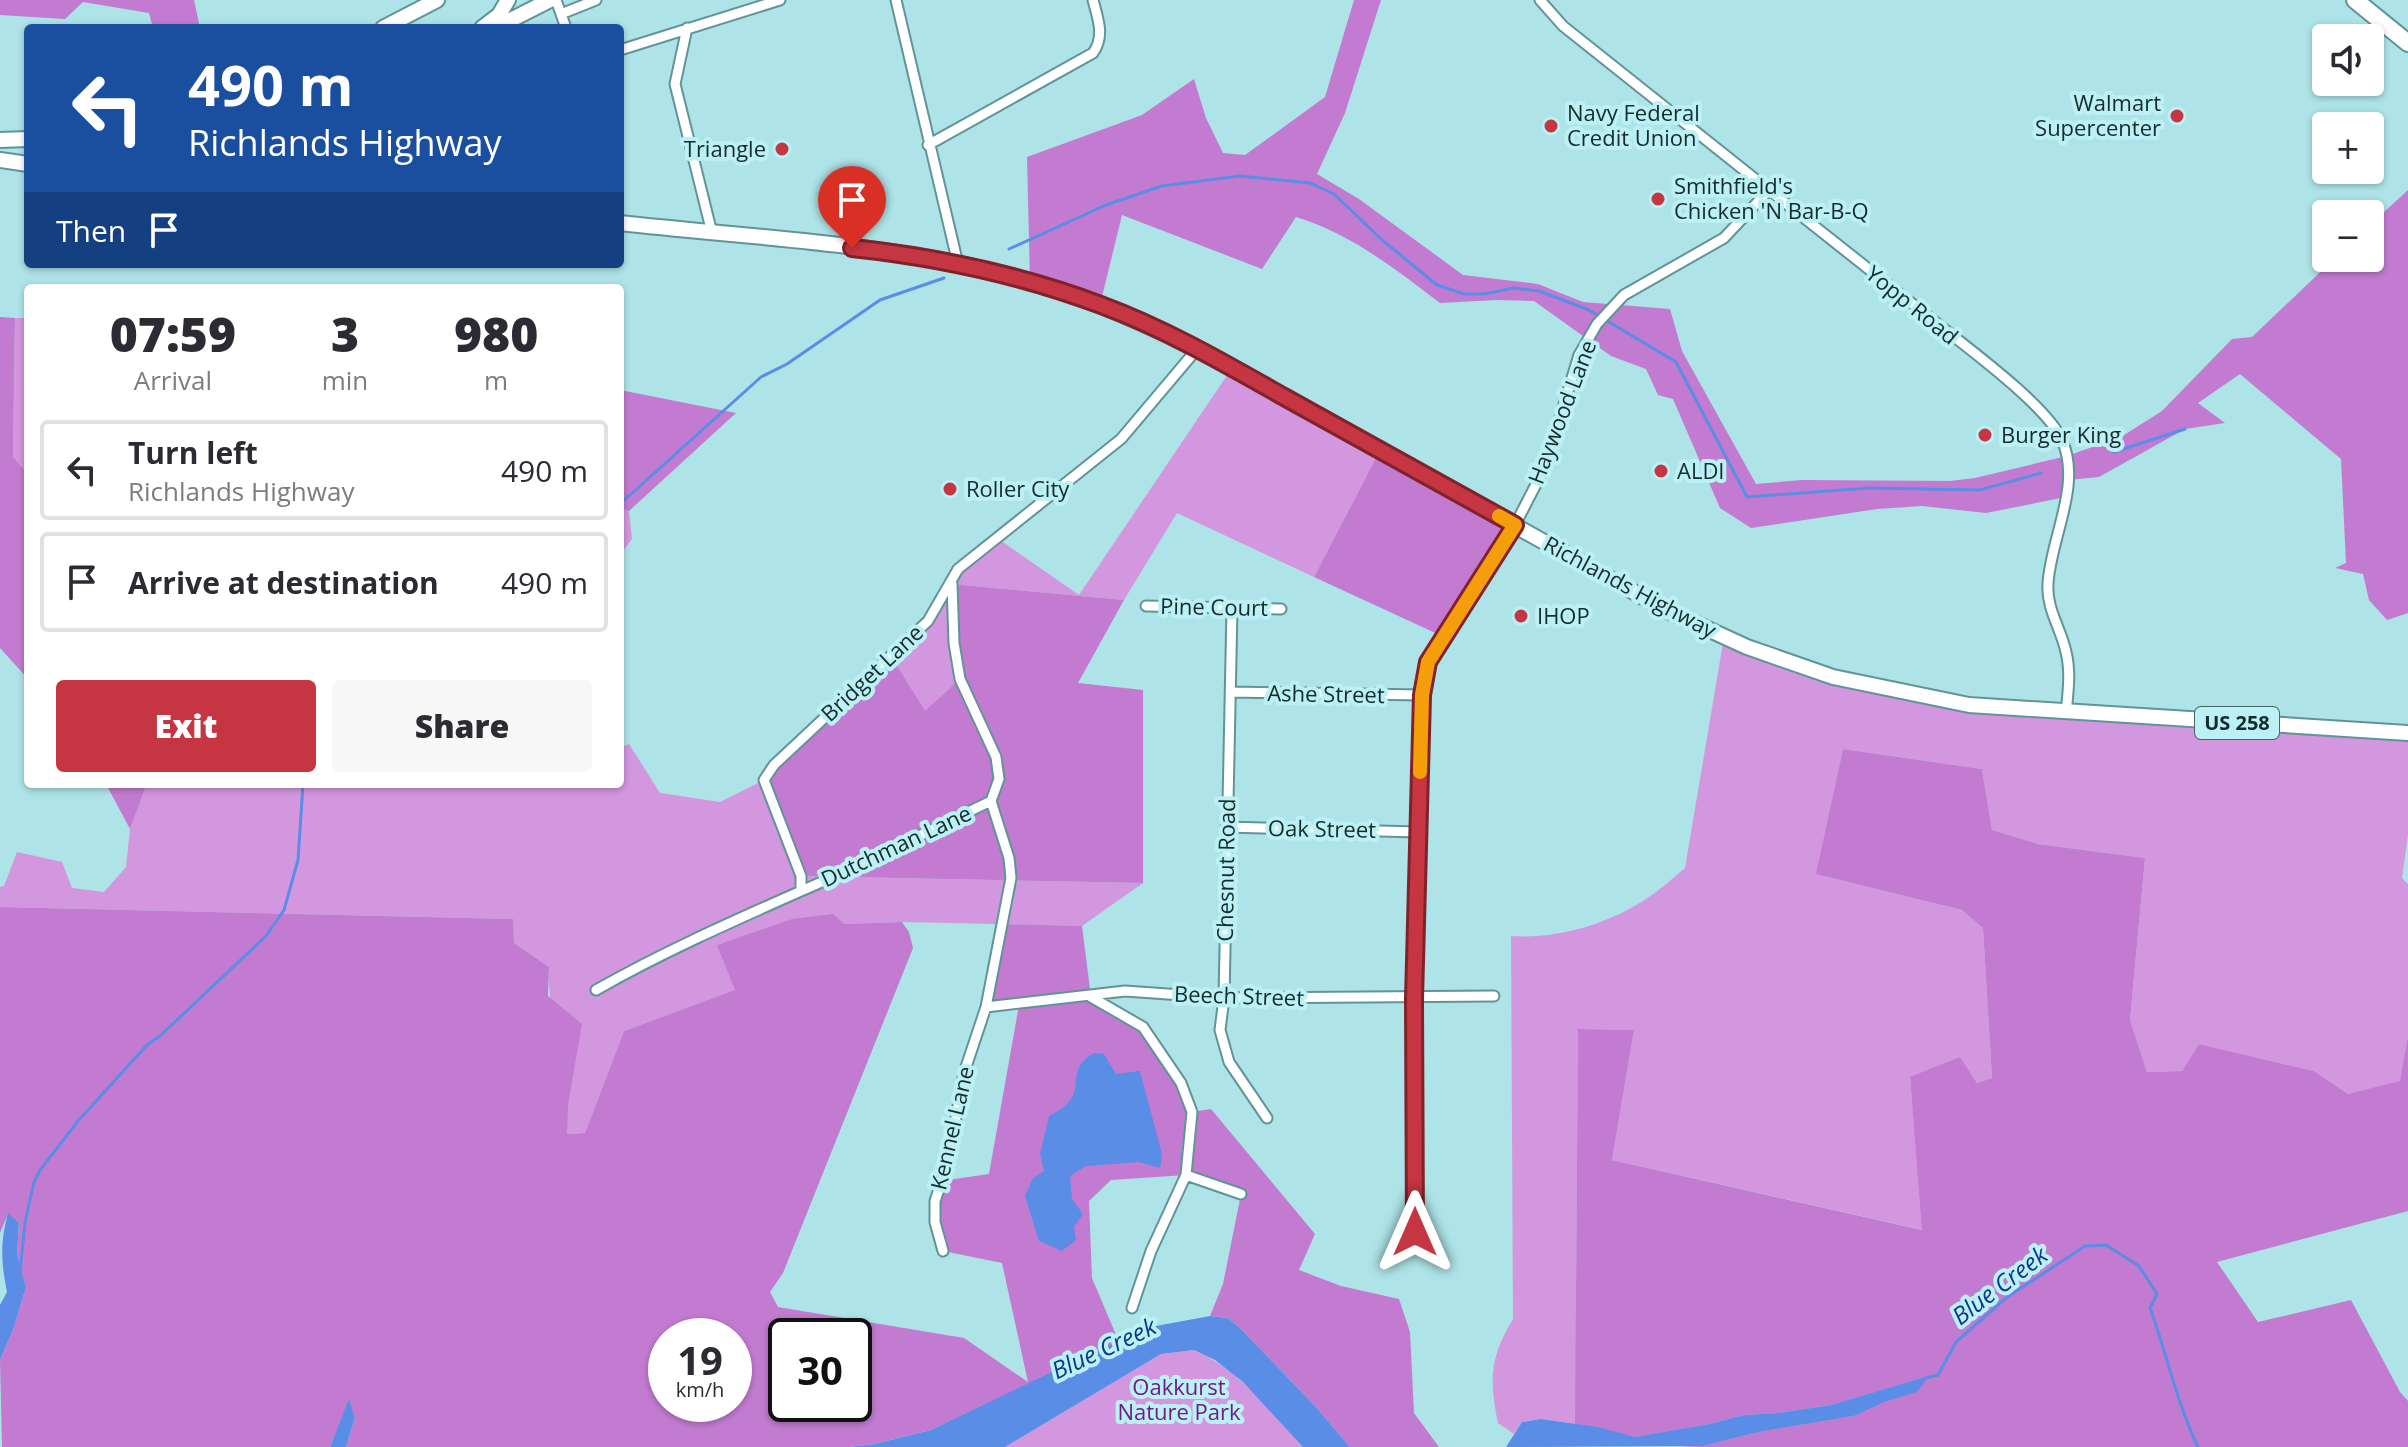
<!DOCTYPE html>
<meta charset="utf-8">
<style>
:root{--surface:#fff;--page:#f7f7f7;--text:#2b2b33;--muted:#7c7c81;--line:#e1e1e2;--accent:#c53542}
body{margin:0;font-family:"Open Sans",sans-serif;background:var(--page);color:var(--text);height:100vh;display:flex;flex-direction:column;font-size:30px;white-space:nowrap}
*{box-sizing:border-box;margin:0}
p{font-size:26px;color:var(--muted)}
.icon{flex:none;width:44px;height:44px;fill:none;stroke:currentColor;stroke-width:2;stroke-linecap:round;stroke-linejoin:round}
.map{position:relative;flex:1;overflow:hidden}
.panel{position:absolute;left:24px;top:284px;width:600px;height:504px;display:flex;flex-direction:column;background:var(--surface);border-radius:8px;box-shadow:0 2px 6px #0004}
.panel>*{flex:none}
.top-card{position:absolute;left:24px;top:24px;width:600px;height:244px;border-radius:8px;box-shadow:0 2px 6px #0004;background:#1a4fa0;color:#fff;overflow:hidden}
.controls{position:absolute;left:2312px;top:24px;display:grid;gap:16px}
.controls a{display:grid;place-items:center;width:72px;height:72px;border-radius:8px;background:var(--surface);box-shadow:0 2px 6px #0004;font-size:40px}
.speed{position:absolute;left:648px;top:1318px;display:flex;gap:16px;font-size:40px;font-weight:700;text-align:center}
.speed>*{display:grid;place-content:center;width:104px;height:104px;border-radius:50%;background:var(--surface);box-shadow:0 2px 6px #0004;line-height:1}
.speed small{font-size:20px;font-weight:400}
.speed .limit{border:4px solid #111;border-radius:12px;background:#fff;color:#111}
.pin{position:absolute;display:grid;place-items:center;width:68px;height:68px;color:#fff;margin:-82px -34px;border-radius:50% 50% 50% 0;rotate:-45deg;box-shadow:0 0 8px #0007}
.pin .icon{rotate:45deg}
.me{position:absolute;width:88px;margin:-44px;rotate:0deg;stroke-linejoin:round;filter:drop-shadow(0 0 6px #0008)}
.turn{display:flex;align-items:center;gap:28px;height:168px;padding:0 32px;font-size:36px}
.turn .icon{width:104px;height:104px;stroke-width:2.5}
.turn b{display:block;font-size:56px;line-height:68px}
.then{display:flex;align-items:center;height:76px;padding:0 32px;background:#0003;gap:16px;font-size:30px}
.eta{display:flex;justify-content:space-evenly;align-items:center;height:136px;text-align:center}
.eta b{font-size:48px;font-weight:800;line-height:56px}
.cta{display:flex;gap:16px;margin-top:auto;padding:16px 32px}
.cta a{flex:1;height:92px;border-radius:8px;background:var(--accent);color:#fff;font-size:32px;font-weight:800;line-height:92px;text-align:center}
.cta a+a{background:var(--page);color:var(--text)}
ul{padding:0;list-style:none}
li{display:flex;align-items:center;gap:24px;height:100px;margin:0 16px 12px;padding:0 16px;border:4px solid var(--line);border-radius:8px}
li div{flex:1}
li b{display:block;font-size:30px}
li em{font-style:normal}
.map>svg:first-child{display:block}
.green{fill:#d397df}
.forest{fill:#c27bd0;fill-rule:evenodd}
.water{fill:#5a8de5}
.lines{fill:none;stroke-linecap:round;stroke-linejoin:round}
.stream{stroke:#5a8de5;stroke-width:3}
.minor-casing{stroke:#619497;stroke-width:13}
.primary-casing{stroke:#619497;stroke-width:18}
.motorway-casing{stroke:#619497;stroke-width:20}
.minor{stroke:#fff;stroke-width:9}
.primary{stroke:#fff;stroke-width:14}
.motorway{stroke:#fff;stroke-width:16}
.route-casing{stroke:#80222b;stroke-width:20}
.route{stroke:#c53542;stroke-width:14}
.slow{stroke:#f59e0b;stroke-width:14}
.poi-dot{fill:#c53542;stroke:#bbf1f4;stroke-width:3}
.labels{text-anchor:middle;stroke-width:8;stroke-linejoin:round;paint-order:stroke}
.shield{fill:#bbf1f4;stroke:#476668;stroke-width:2}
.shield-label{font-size:20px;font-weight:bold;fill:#152b2c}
.poi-label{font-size:22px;fill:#152b2c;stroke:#bbf1f4;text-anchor:start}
.street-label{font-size:22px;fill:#152b2c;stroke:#bbf1f4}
.park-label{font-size:22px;fill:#731b84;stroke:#bbf1f4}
.water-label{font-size:24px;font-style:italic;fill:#0c3987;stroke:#bbf1f4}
</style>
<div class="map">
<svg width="2408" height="1447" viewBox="0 0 2408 1447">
<rect width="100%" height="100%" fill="#aee3e7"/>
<path class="green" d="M15,318H28V474L13,457Z
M1232,368L1380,450L1314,577L1177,513L1124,600L952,584L960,679L925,712L891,656L928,621L958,569L997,538L1079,595Z
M620,508L629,511L632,539L620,555Z
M1724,637L1790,664L1833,677L1969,705L2408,733V835L2402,878L2408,884V1035L2400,1082L2348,1094L2314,1071L2199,1044L2182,1071L2147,1072L2130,1020L2145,858L2038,844L1992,830L1982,769L1843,749L1817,874L1962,910L1983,928L1992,1078L1977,1083L1960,1058L1910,1078L1923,1230L1612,1160L1634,1030L1578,1029L1576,1307L1596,1314L1610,1311L1656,1270L1674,1260L1721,1257L1737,1261L1751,1273L1775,1285L1801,1286L1903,1269L1935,1275L1969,1246L2000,1212L2041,1198L2126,1186L2158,1194L2174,1218L2175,1254L2157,1294L2116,1314L2095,1337L2079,1345L2036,1351L1986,1411L1947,1447H1679L1703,1446L1759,1432L1854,1416L1884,1402L1917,1392L1927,1377L1831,1405L1778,1413L1744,1415L1709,1424L1635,1437L1598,1427L1541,1419L1522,1422L1514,1434L1498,1423C1489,1379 1490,1357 1513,1319L1511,936C1556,939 1607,925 1646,899C1660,890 1673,878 1685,868Z
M629,744L660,793L720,802L764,780L801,876L1143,883L1082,926L902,922L844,924L718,944L736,990L624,1031L585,1133L566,1134C570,1078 547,1024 549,967L514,943L512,919L0,907V887L4,886L17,852L62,862L72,888L104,892L126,867L130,829L147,784H620V748Z
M1194,1350C1240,1370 1270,1411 1303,1447H1005L1161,1354Z"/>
<path class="forest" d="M0,0H194L200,28H153L149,13L83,2L65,19L0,15Z
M1354,0H1381L1345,113L1317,174L1359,199L1463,275L1538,284L1583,302L1670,309L1682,351L1756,484L1802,480L1950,481L1975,478L2067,456L2121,437L2162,411L2232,339L2252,337L2335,258H2370V225L2408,190V613L2387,620L2369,600L2363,574L2335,568L2346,563L2341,459L2240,374L2198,403L2225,423L2185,429L2099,477L2068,480L2066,497L1986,513L1922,506L1877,509L1751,528L1720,508L1673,399L1658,395L1646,369L1611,356L1534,301L1496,300L1440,303C1394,268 1351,234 1296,217L1262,269L1122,215L1100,305L1030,282L1027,157L1142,115L1194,79L1206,118L1223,153L1245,155L1325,97Z
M0,317L15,318L13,457L28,474V679L0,648Z
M620,390L736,413L629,511L620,508Z
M1380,450L1515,525L1444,637L1314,577Z
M952,584L1124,600L1078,683L1143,690V883L801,876L764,780L891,656L925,711L960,679Z
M1843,749L1982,769L1992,830L2038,844L2145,858L2130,1020L2147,1072L2182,1071L2199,1044L2314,1071L2348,1094L2400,1081L2408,1035V1211L2217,1262L2258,1322L2351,1300L2400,1392L2408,1401V1447H1679L1703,1446L1759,1432L1854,1416L1927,1377L1831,1405L1778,1413L1744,1415L1709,1424L1635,1437L1575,1424L1578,1029L1634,1030L1612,1160L1922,1230L1910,1077L1960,1057L1977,1083L1992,1078L1983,928L1962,910L1816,874Z
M106,784H147L130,829Z
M0,907L513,919L514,943L549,967L548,996L582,1024L568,1105L567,1134L585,1133L624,1031L735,990L717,945L792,919L833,914L844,924L902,922L909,932L913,948L783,1273L770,1292L778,1307L964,1338L1028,1382L1002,1263L943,1251L935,1222L941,1181L989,1174L1019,1005L986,1007L1002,924L1082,926L1091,997L1143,1027L1161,1051L1192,1112L1211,1109L1315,1234L1299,1270L1341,1286L1399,1299L1410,1332L1414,1413L1439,1447H1350L1314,1405L1242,1330L1228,1318L1210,1316L1223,1284L1241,1194L1186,1175L1111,1180L1089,1201L1092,1278L1119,1342L931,1430L875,1444L849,1447H346L355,1418L349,1401L330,1447H2L0,1360L13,1330L26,1287L17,1254L19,1223L8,1214L0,1233ZM666,1336H734V1404H666ZM786,1336H854V1404H786Z"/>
<path class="water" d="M1094,1053L1104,1054L1116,1074L1140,1071L1162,1154L1160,1168L1139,1162L1086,1166L1070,1176L1072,1199L1083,1214L1074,1227L1076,1240L1062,1251L1039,1241L1025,1196L1033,1178L1044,1171L1040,1154L1049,1116C1054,1113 1062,1109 1066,1105C1086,1086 1064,1071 1094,1053Z
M8,1213L19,1223L17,1254L26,1287L13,1330L0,1360V1305L7,1292C1,1262 0,1243 8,1213Z
M1210,1316L1228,1318L1242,1330L1314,1405L1350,1447H1303L1243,1382L1215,1360L1194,1350L1161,1354L1005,1447H849L875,1444L931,1430L1087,1355L1156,1326Z
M1929,1376L1917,1392L1884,1402L1854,1416L1759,1432L1703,1446L1506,1447L1522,1422L1541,1419L1598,1427L1635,1437L1709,1424L1744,1415L1778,1413L1831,1405Z
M349,1399L355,1418L346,1447H330Z"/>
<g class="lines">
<path class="stream" d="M1009,249L1106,205L1162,186L1240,176L1310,183L1334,194L1381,239L1437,285L1464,294H1485L1513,288L1539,291L1589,310L1676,362L1747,497L1869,488L1980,490L2041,473
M2114,452L2185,429
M620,504L761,377L787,364L880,300L944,278
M20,1272L25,1222L34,1182L40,1170L78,1121L147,1045L160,1036L266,936L284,910L298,860L303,784
M1926,1378L1938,1375L1956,1342L2006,1298L2085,1246L2106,1245L2139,1266L2157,1294L2150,1308C2167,1354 2176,1401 2198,1447"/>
<g class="minor-casing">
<path id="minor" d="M556,0L566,28
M896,0L958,264
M1540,0L1563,26C1685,124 1807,220 1929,317C1962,344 2046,404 2062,440C2082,485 2051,537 2048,583C2046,609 2061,628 2066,652C2071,672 2068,693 2066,713
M561,14L596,0
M687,28L675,84L712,233
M620,50L780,0
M928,145L1093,53C1105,36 1098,19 1093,0
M1146,606L1281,609
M1232,608L1224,998L1220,1030L1229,1062L1267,1118
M1231,692L1422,695
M1226,827L1419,832
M801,891V876L764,780L774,765L928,621L958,569L1121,439L1197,349
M596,990C663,952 731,922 801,891C865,864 928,831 991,801L999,779L996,757L960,679L954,643L952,584
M1091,997L1143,1027L1181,1083L1192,1112L1186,1175L1151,1251L1132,1308
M986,1007L1125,991L1224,998L1494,996
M1186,1175L1241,1194
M1415,1232L1414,999L1422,695L1428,662L1515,525L1545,467L1579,355L1597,324L1624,295L1724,238L1769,190
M943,1251L935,1222V1201L948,1162L964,1073L986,1007L1011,878L1009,858L991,801"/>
</g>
<g class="primary-casing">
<path id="primary" d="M383,28L437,0
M482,28L499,15L508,0
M495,28L550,0
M0,140L28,139
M0,160L28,164
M620,223C745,237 873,242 995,272C1079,292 1156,327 1232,368L1666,610L1747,647L1833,677L1969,705L2408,733"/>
</g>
<g class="motorway-casing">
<path id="motorway" d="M2355,0L2408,43"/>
</g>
<use href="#minor" class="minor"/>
<use href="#primary" class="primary"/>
<use href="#motorway" class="motorway"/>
</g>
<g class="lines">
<g class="route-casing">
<path id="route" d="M852,248C937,257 1021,275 1101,305C1166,329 1226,364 1286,398C1362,440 1439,483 1515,525L1428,662L1422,695L1414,999L1415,1232"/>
</g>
<use href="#route" class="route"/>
<path class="slow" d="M1420,772L1422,695L1428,662L1515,525L1499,516"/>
</g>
<g class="poi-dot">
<circle cx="2177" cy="116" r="8"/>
<circle cx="1551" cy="126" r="8"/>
<circle cx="782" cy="149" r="8"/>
<circle cx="1658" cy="199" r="8"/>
<circle cx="1985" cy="435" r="8"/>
<circle cx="1661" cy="471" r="8"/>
<circle cx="950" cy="489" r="8"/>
<circle cx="1521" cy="616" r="8"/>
</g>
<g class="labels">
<rect class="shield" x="2195" y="707" width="84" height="32" rx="6"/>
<g class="shield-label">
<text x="2237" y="730">US 258</text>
</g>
<g class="poi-label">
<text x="2161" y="111" text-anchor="end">Walmart<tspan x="2161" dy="25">Supercenter</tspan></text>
<text x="1567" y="121">Navy Federal<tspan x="1567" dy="25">Credit Union</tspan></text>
<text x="766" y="157" text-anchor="end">Triangle</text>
<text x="1674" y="194">Smithfield's<tspan x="1674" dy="25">Chicken 'N Bar-B-Q</tspan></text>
<text x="2001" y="443">Burger King</text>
<text x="1677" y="479">ALDI</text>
<text x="966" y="497">Roller City</text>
<text x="1537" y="624">IHOP</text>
</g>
<g class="street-label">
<text transform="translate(1912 305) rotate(39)" y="8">Yopp Road</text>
<text transform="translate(1562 412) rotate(-69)" y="8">Haywood Lane</text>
<text transform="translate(1630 587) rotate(28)" y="8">Richlands Highway</text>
<text transform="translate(1214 607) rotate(1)" y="8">Pine Court</text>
<text transform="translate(872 673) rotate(-43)" y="8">Bridget Lane</text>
<text transform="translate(1326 694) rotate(1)" y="8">Ashe Street</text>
<text transform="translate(1322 829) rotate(1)" y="8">Oak Street</text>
<text transform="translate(896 846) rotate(-25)" y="8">Dutchman Lane</text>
<text transform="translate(1226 870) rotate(-89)" y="8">Chesnut Road</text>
<text transform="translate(1239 996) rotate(2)" y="8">Beech Street</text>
<text transform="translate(952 1128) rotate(-77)" y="8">Kennel Lane</text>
</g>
<g class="park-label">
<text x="1179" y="1395">Oakkurst<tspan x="1179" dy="25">Nature Park</tspan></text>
</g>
<g class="water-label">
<text transform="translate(2000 1286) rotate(-37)" y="8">Blue Creek</text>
<text transform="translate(1104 1349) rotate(-25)" y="8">Blue Creek</text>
</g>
</g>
</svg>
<div class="controls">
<a><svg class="icon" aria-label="sound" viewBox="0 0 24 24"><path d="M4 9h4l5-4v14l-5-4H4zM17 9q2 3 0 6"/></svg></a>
<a>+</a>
<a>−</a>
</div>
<div class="speed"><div>19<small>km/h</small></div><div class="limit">30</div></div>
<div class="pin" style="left:852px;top:248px;background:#d93025"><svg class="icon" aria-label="arrive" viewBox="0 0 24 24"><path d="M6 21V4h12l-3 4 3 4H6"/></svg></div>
<svg class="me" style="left:1415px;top:1232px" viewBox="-20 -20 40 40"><path d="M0-17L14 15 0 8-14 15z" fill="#c53542" stroke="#fff" stroke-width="4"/></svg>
<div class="top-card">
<div class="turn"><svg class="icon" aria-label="left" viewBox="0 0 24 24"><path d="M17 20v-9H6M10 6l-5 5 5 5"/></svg><div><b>490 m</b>Richlands Highway</div></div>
<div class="then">Then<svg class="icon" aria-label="arrive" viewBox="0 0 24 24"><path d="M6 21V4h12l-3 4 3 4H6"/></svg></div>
</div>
<section class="panel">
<div class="eta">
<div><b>07:59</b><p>Arrival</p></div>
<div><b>3</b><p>min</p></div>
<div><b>980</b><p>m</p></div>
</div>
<ul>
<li><svg class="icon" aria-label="left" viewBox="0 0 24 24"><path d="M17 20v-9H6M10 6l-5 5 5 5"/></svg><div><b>Turn left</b><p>Richlands Highway</p></div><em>490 m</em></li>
<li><svg class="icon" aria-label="arrive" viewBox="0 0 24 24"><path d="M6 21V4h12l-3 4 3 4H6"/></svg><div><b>Arrive at destination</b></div><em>490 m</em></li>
</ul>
<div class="cta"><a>Exit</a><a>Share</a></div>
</section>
</div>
